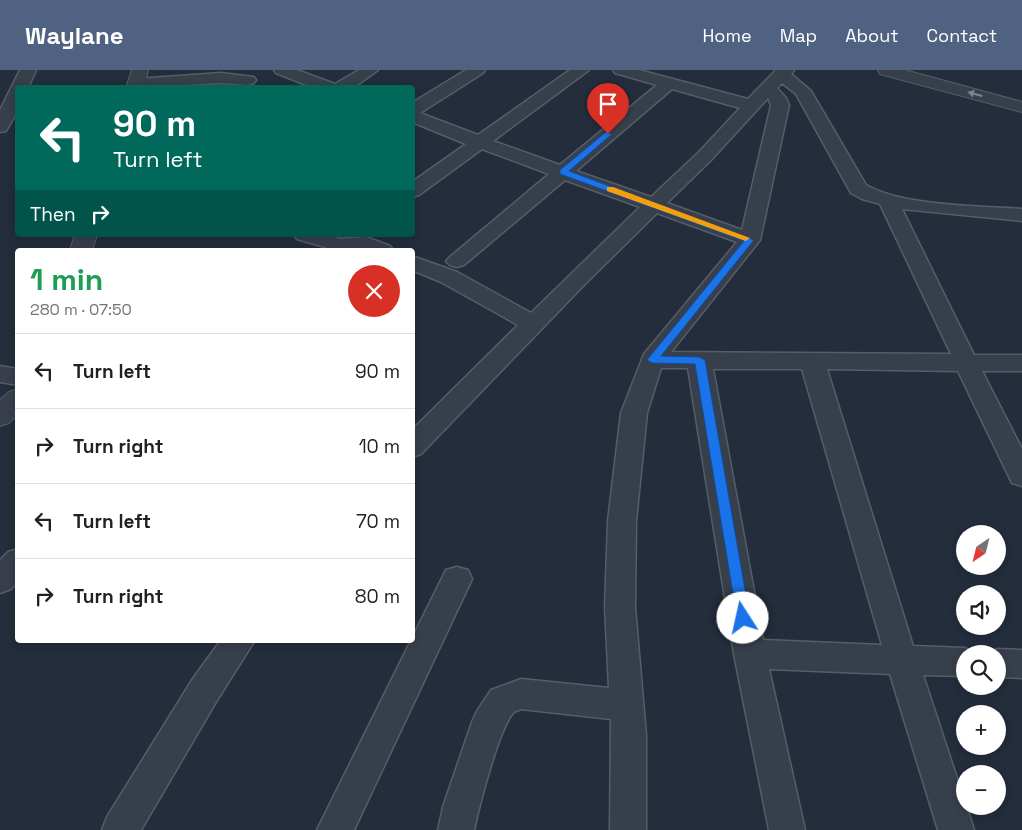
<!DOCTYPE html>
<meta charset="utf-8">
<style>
:root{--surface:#fff;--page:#f6f6f6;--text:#202124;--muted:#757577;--line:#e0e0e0;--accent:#506282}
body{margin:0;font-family:"Space Grotesk",sans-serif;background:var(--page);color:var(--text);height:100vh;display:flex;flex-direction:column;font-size:19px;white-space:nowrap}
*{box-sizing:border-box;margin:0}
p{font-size:16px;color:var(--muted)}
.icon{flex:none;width:28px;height:28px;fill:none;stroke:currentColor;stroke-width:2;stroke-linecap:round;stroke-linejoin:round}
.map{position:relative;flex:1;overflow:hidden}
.details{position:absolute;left:15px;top:178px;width:400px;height:395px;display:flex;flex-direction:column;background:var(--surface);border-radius:5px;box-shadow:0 2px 8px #0003}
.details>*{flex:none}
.top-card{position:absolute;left:15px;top:15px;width:400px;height:152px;border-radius:5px;box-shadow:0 2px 8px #0003;background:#00695c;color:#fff;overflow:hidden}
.needle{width:32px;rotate:215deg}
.tools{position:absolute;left:956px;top:455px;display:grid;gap:10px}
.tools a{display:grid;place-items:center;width:50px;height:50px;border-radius:50%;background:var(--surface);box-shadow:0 2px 8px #0003;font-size:25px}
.pin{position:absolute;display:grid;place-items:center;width:42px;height:42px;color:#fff;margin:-51px -21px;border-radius:50% 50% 50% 0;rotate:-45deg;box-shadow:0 0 5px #0007}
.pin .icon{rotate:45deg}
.me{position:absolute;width:55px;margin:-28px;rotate:350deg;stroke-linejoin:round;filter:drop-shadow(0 0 4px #0008)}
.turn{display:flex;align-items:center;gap:18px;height:105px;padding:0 15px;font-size:22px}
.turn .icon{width:65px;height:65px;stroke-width:2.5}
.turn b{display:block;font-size:35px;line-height:42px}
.then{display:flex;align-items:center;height:48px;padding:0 15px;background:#0003;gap:10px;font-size:19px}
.round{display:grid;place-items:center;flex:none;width:52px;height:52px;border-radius:26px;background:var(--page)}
.head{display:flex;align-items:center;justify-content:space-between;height:85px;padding:0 15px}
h1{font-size:30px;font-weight:800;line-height:38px;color:#1e9e55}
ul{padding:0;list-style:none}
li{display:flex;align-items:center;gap:15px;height:75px;padding:0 15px;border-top:1px solid var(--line)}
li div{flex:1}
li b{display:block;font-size:19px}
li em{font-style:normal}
header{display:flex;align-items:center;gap:30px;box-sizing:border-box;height:70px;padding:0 25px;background:var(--accent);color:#fff}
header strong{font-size:24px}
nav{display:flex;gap:28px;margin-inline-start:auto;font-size:18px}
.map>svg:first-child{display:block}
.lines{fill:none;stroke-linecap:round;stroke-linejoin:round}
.minor-casing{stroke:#555d69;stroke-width:3}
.tertiary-casing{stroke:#555d69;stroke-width:2}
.minor{fill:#373f4b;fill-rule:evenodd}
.tertiary{fill:#373f4b;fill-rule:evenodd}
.oneway{fill:#7b838f}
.route{fill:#1a73e8;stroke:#114b97}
.slow{fill:#f59e0b}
</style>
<header>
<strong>Waylane</strong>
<nav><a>Home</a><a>Map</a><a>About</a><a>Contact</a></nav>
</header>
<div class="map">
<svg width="1022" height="760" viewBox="0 0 1022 760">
<rect width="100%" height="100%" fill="#232d3b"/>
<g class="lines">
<g class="minor-casing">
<path id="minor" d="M20,0H36L28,18H18V40L6,61L0,62V40Z
M274,0H297L335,14L359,0H378L353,18H314L276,3Z
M466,0H485L483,3L420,43L478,65L570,0H589L493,71L560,95L657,15L615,3L613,0H639L748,29L776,0H794L791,4L811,21L866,115C902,136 979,136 1022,139V151L902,139L974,285H1022V301H982L1022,379V416L1012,413L958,301L827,299L913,576L965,578L977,584H965V606L923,605L974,760H938L890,604L769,599L805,760H769L734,584L688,298H661L647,343L636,451L635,537L646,665V760H610L611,649L521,639C520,640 515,641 514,642C499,657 479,737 474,760H438L443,737L472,652L477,641L491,620L521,609L609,618L605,537L608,451L621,343L644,284L737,172L657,143L585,214L421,384L412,387V360L518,255L441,212L412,200V186L457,202L531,243L640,137L565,110L464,195L457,197L450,195L446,191L450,187L549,104L482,79L419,125L412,127V112L466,74L412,52V33ZM782,13L796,24L851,123L862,129L880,134L951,284L671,282L760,170L789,35L786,28L777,18ZM672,19L740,38L699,82L651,127L576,101ZM768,28L771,35L742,160L667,133L711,90ZM713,299H802L882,575L763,570Z
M221,3L254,7L256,10L254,13L248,15L221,13L130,18L128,14L130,11L136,9Z
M294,165H327L341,169L366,167L390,176L393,180H335L297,169Z
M0,296L18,299V315L0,312Z
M18,479V511L11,519L0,523V490L8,482Z
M457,497L468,500L472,509L354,760H317L446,500Z
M221,570H255L216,632L141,760H102L107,747L192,610Z
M998,579L1022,580V608L998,607V584H986Z"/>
</g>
<g class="tertiary-casing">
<path id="tertiary" d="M132,0H148L144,18H126Z
M878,0H905L1022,32V42L880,4Z
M75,165H97L92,180H70Z
M18,319V344L9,353L0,356V330L9,322Z"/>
</g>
<use href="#minor" class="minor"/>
<use href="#tertiary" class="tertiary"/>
</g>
<defs><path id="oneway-solid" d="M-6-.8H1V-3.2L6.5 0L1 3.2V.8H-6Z" transform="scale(1.25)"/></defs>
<use class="oneway" href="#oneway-solid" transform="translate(975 24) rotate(-165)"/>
<path class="route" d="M606,62L612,64L569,101L754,170L661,286L699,287L705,290L750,548L748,552L743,554L739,552L737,548L695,294L652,293L647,290L744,171L560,104V100Z"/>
<path class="slow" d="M607,117H613L750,168L746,171L743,170L607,121Z"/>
</svg>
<div class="tools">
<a><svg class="needle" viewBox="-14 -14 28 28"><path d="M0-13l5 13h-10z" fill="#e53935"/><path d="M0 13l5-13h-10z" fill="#757577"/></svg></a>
<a><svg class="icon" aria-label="sound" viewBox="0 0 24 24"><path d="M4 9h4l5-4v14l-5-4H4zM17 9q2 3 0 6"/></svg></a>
<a><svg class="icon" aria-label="search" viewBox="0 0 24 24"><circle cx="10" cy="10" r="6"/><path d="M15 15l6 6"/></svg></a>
<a>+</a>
<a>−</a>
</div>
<div class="pin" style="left:608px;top:64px;background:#d93025"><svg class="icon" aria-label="arrive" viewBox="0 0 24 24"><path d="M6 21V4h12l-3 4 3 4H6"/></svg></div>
<svg class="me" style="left:743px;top:548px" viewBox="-20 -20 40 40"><circle r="19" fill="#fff"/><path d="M0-13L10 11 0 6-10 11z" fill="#1a73e8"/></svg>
<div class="top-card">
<div class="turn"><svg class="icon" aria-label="left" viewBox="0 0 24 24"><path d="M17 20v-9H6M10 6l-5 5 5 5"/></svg><div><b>90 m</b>Turn left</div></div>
<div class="then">Then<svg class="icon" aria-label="right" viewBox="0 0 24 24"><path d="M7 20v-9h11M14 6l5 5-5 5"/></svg></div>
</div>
<section class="details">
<div class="head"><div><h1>1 min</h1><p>280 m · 07:50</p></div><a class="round" style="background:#d93025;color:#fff"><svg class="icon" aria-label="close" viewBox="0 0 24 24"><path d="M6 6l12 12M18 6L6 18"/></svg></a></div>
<ul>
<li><svg class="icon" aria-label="left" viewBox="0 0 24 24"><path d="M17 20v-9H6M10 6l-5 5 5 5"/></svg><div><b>Turn left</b></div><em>90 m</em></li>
<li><svg class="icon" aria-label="right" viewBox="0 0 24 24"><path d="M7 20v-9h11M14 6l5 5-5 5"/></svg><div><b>Turn right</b></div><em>10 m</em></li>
<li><svg class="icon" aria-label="left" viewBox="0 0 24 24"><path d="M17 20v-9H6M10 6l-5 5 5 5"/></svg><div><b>Turn left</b></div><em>70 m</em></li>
<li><svg class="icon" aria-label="right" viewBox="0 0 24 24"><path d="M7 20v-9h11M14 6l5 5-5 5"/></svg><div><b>Turn right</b></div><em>80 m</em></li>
</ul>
</section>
</div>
